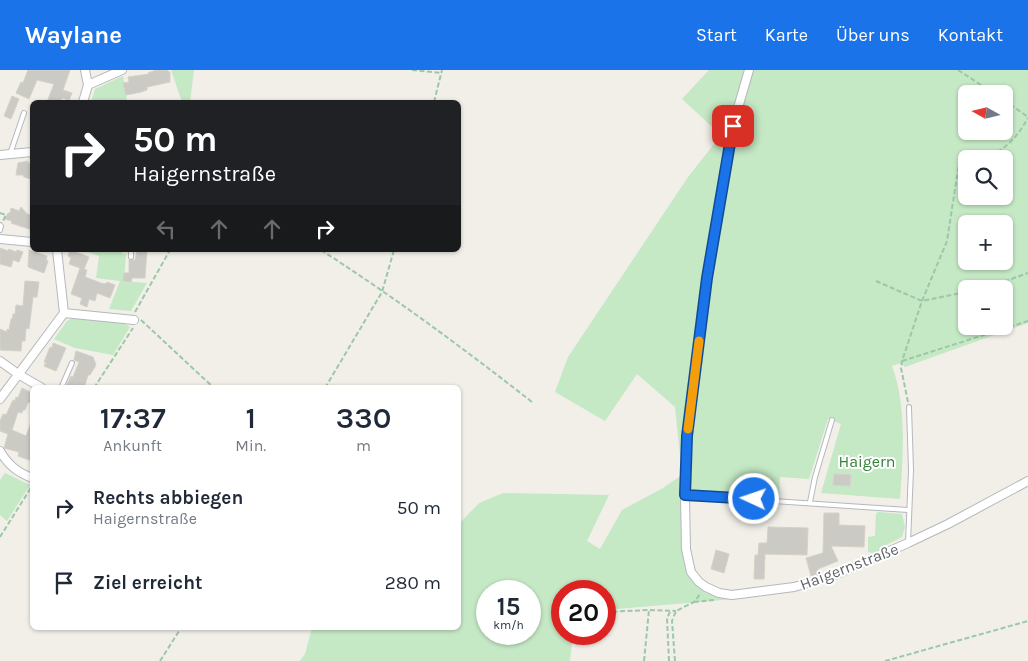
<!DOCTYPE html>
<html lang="de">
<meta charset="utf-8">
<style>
:root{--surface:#fff;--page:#f6f6f7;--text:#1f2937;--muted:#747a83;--accent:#1a73e8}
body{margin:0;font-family:Karla,sans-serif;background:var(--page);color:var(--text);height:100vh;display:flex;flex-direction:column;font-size:19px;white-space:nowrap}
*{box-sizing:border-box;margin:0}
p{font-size:16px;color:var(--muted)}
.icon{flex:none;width:28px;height:28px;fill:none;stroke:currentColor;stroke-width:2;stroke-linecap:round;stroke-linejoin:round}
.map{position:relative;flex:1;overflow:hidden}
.panel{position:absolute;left:30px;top:315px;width:431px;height:245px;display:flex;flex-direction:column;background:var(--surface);border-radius:8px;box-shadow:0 1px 4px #0004}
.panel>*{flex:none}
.top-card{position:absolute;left:30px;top:30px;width:431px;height:152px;border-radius:8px;box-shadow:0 1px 4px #0004;background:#202124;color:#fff;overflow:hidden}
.needle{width:32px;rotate:278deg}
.fabs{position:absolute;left:958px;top:15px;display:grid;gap:10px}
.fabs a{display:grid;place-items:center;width:55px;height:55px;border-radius:8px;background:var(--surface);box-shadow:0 1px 4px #0004;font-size:25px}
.speed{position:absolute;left:476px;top:510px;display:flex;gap:10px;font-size:25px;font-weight:700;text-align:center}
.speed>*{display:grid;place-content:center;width:65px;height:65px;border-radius:50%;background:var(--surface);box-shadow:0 1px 4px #0004;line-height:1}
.speed small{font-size:12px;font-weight:400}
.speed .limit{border:8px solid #d22;background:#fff;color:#111}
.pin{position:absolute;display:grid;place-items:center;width:42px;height:42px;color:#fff;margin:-21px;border-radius:10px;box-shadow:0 2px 8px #0006}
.me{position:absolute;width:55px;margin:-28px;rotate:273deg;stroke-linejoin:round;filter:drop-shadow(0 0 4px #0008)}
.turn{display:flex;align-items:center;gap:18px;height:105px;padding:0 20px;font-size:22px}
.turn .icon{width:65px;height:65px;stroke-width:2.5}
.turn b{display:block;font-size:35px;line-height:42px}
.lanes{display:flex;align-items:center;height:48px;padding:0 20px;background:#0003;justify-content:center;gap:25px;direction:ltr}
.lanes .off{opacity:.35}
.eta{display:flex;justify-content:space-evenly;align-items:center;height:85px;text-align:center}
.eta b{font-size:30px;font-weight:600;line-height:35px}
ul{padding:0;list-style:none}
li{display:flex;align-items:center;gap:15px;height:75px;padding:0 20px}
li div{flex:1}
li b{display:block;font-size:19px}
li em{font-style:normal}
header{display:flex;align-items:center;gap:30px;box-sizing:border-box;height:70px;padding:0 25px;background:var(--accent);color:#fff}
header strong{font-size:24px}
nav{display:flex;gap:28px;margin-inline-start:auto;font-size:18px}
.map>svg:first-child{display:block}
.green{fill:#c5e8c5;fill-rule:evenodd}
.building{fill:#cccac5;stroke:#d6d1c6}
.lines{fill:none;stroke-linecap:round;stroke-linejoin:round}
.lane-casing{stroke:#b5b8bc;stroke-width:6}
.street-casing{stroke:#b5b8bc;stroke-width:10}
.path{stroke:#9cc7a9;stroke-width:2;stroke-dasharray:5 2.5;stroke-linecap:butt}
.lane{stroke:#fff;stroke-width:4}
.street{stroke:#fff;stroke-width:8}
.route-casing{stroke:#114b97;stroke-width:12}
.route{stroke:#1a73e8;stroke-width:9}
.slow{stroke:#f59e0b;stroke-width:9}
.labels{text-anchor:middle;stroke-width:4;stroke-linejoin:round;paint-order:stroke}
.park-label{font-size:16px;fill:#348238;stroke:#fff}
.street-label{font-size:16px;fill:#5f6368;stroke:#fff}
</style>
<header>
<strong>Waylane</strong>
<nav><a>Start</a><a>Karte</a><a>Über uns</a><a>Kontakt</a></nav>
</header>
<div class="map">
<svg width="1028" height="591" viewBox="0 0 1028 591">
<rect width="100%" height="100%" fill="#f1efe8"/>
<path class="green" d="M171,0H194L190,32H182Z
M709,0H1028V253L905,297L901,293L892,296C907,335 903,388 900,429L821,423L841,354L828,349L809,409L780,407L779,429L688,420C685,457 669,520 723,527C734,529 746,527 758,527L605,540V521H562V564H573L570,591H300L305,584L312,558H459V454L479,433L503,423L609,425L587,471L600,479L622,440L663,418L682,405L675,337L637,304L605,351L555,322L568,287L688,107L721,65L682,29ZM966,24H1004V61H966ZM966,89H1004V126H966ZM966,154H1004V191H966ZM966,219H1004V256H966ZM488,521H530V564H488Z
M123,6L127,31L125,32H91L95,19Z
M83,180H124L122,184H126L124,211L147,213L131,241L109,239L120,211L96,208L99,186Z
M74,247L122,252L130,257L113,285L75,278L54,269L67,251Z
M5,403L30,415L7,451L0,445V410Z
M878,442L902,444L905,457L902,467C897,470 891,472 886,475C880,479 877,485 868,482V467L875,466L876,444Z"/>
<path class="building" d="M28,0H70L63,20L72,23L69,30L62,28L60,32H47L54,14L37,10L29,29L16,23L21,12L23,13Z
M156,0H166L170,2V12L147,17V20L141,22L126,25L123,13L129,12L128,7L149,4L148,3Z
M12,26L19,29L11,49L4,46Z
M28,91V93L32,94L31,109L24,107L23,105H16L18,93Z
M21,137L27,144L32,145V160L11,153L12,151L5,149L8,143H10L11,138L19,141Z
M0,178L8,181L9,179L16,182L17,180L23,182L19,192L13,190L11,197L0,194Z
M29,180L47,186L46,190L48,191L44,203L28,197Z
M70,180L89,187L84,199L87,200L85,207L101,213L106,214L107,212L115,215L110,228L97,223L95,231L89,229L87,237L80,234L82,228L71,224L80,198L69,194L71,188L68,186Z
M137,180H147L145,208H132L131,212L123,211L124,203H129V190H135Z
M25,211L39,212L37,227H33L29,259L26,258L25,271H22L21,281L0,280V259L7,262V259L9,260L11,249H12L13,244H15L16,235L23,236Z
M53,273L66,278L56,301L44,296L46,292H44L50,277L52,278Z
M76,281L93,287L96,295L90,305H88L84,318H65L71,306L73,307L79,292L74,290Z
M22,318L32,323V334L28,332L25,340H23L22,343L18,342L12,360L26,366L32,350V391L18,386L19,382L4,378L8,364L0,361V351L3,344L6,345L13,330L15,331L16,327L18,328Z
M834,404L851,405L850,416L833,415Z
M824,443H839V455L865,456L864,477L831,476L838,491L818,499L819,504L811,506L806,488L823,483Z
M768,457L808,458L807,485L765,484L764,509H754L755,485H758L759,473H767Z
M716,480L729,484L724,503L711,499Z"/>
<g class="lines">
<g class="lane-casing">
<path id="lane" d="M10,84L24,43
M0,155L1,156L0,160
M131,187V180
M61,318L72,293
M685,425L908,440
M810,432L815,407L832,350
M908,473L911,400L909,337"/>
</g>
<g class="street-casing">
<path id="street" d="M749,0L733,55L707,209L687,366L685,425L686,479L691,502L699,512L706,517L719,523L732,525L794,517L830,507L908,473L948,454L1028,411
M88,15L122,0
M83,32L88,15L85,0
M0,85L32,82
M0,169L32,172
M64,243L134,250
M0,291L18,304L42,318
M0,329L64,243L57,180
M0,381C8,395 17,402 32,408"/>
</g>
<path class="path" d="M412,0L442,3
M958,0L995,24
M1004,30L1028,47
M434,32L442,0
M984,89C1007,78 1015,70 1028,48
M0,143L6,145L3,151
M321,180C394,227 463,278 532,332
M876,211L922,231L966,222
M983,219L1028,203
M135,242L170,180
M141,250L214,318
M902,291L1028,251
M94,318L133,258
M325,318L382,222L394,180
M908,332L901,298L902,291L922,231L947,171L959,93L966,92
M0,467L32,416
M694,532L714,530
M605,542L649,540L676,541
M160,591L181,558
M644,591L649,540
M669,591L667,548L670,542
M675,591L672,551L676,541L694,532L701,523
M885,591L1028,551"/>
<use href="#lane" class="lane"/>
<use href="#street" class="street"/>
</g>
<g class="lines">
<g class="route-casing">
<path id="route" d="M733,56L707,208L687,366L685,425L754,429"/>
</g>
<use href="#route" class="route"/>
<path class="slow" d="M688,359L699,271"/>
</g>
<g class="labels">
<g class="park-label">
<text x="867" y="397">Haigern</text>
</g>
<g class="street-label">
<text transform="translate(849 496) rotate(-21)" y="6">Haigernstraße</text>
</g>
</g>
</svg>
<div class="fabs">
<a><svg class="needle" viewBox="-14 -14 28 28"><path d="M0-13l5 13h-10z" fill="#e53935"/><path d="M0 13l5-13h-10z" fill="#747a83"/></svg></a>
<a><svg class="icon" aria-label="search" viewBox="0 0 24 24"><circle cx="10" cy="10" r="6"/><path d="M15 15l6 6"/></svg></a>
<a>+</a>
<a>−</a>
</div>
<div class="speed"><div>15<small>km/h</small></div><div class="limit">20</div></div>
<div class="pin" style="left:733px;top:56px;background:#d93025"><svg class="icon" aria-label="arrive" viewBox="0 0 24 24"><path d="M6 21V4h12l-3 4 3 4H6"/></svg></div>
<svg class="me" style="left:754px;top:429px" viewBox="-20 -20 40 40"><circle r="17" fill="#1a73e8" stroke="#fff" stroke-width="3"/><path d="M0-11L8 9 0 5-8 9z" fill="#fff"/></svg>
<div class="top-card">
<div class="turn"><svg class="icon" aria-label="right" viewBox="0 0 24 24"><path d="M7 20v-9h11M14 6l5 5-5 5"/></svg><div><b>50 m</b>Haigernstraße</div></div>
<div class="lanes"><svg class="icon off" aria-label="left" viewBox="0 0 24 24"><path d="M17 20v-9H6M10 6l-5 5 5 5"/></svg><svg class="icon off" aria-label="ahead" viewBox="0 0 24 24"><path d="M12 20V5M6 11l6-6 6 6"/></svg><svg class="icon off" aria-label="ahead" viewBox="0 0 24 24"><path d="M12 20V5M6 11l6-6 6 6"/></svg><svg class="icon" aria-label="right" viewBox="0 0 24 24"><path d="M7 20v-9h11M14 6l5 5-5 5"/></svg></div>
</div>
<section class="panel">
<div class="eta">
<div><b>17:37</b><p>Ankunft</p></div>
<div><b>1</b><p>Min.</p></div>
<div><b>330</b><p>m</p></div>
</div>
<ul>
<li><svg class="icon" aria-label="right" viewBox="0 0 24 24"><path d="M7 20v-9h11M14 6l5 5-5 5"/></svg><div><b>Rechts abbiegen</b><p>Haigernstraße</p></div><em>50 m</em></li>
<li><svg class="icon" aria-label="arrive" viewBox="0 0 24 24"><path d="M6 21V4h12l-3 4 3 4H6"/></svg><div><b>Ziel erreicht</b></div><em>280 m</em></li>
</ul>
</section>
</div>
